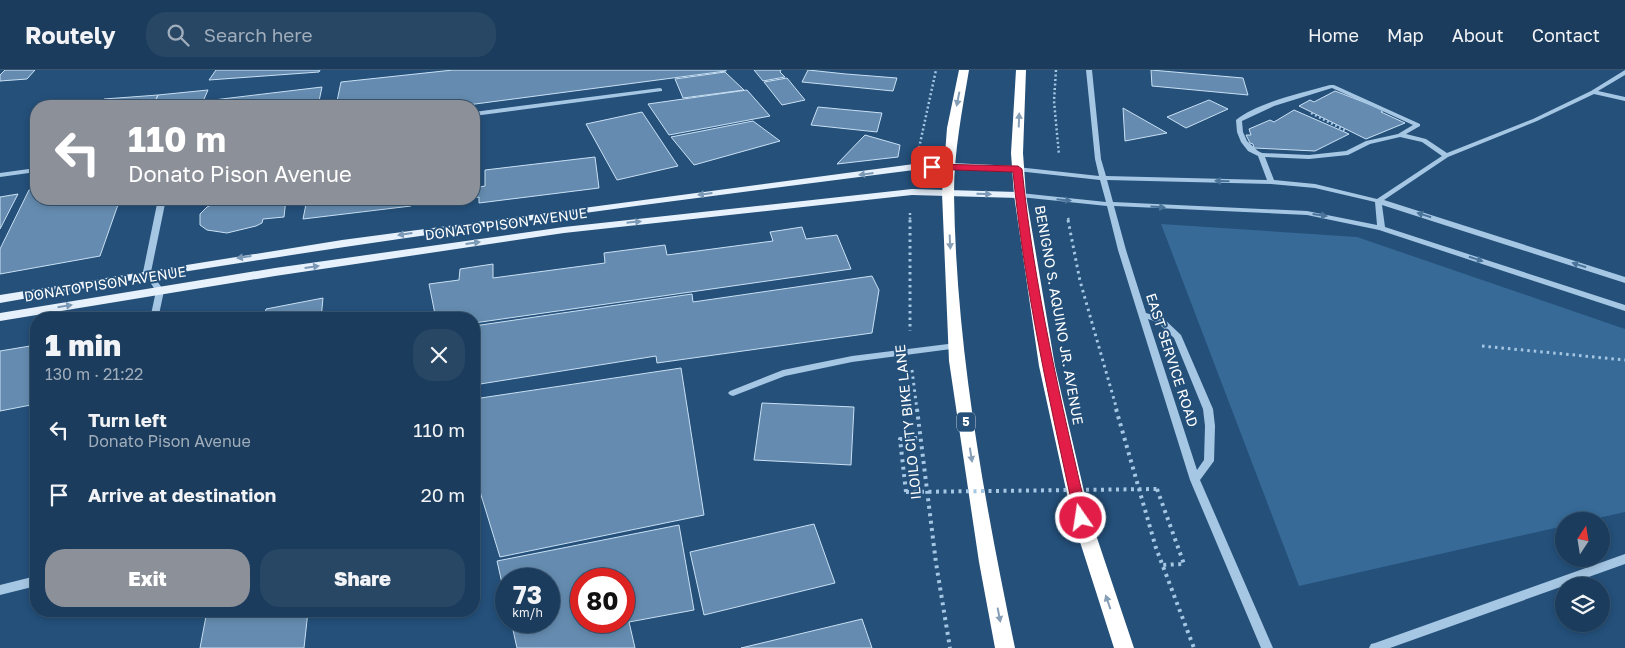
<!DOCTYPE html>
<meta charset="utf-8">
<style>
:root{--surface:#1b3c5c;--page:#284765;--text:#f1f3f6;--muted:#a0adbb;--line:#395672;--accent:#8c9099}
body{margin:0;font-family:"Golos Text",sans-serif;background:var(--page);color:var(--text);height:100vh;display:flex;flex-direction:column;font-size:19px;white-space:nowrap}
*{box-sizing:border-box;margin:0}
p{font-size:16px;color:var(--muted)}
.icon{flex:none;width:28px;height:28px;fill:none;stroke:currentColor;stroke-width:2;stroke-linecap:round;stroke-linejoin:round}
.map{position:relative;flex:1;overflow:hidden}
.panel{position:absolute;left:30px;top:242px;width:450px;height:305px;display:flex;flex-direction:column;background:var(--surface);border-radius:20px;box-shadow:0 2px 8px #0003,0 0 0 1px var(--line)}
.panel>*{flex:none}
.hud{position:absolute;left:30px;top:30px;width:450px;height:105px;border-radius:20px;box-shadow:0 2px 8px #0003,0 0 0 1px var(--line);background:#8c9099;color:#fff;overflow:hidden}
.needle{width:32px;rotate:12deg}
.tools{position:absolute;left:1555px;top:442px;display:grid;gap:10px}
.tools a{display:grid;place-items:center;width:55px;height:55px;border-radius:50%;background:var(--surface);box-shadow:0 2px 8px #0003,0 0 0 1px var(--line);font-size:25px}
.speed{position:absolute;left:495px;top:498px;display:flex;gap:10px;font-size:25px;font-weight:700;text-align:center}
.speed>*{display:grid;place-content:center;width:65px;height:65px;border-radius:50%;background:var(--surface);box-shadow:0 2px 8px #0003,0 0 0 1px var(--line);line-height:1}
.speed small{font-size:12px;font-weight:400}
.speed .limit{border:8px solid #d22;background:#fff;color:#111}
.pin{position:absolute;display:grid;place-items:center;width:42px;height:42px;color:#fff;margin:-21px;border-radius:10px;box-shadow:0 2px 8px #0006}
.me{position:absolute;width:55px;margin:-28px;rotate:347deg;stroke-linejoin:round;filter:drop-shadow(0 0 4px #0008)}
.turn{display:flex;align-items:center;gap:18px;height:105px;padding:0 15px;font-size:22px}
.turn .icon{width:65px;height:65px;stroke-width:2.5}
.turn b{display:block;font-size:35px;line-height:42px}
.round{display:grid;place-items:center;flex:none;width:52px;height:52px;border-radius:20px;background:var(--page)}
.headline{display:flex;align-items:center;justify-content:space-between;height:85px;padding:0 15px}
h1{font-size:30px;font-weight:800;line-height:38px}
.cta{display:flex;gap:10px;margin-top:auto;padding:10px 15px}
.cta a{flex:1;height:58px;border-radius:20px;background:var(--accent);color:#fff;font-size:20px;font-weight:800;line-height:58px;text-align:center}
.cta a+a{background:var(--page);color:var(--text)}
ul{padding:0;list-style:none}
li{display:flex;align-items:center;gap:15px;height:65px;padding:0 15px}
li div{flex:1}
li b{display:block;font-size:19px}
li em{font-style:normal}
header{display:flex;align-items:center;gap:30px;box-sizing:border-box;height:70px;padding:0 25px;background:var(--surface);border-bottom:1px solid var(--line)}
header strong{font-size:24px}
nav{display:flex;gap:28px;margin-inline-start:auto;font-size:18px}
.search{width:350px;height:45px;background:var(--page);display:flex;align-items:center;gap:12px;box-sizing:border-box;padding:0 18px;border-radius:20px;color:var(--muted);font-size:19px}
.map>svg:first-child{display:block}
.green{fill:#376a97}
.building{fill:#658cb0;stroke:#c9e0f4;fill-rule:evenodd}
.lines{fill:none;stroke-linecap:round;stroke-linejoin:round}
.path-far2{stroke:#a6c7e4;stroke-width:2.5;stroke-dasharray:2 2.5;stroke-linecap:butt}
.path-far1{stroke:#a6c7e4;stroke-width:3;stroke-dasharray:2.5 4;stroke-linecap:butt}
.path{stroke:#a6c7e4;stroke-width:4;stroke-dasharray:3 4.5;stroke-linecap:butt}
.minor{fill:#a6c7e4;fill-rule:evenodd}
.major{fill:#e6f1fc;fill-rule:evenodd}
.highway{fill:#fff;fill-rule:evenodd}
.path-bridge{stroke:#a6c7e4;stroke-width:4;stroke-dasharray:3 4.5;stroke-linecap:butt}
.oneway{fill:#879fb6}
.oneway2{fill:#7b98b4}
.oneway3{fill:#4b749a}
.route{fill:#e11d48;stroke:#92132f}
.labels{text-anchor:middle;stroke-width:4;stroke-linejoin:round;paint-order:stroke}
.shield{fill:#24507a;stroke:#bdcad7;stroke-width:1}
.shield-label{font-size:12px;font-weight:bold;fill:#fff}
.street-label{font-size:14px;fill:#fff;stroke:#24507a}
</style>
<header>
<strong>Routely</strong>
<div class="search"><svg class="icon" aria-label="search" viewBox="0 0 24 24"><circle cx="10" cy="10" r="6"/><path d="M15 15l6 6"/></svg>Search here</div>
<nav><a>Home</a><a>Map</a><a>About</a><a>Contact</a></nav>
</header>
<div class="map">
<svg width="1625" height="578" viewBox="0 0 1625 578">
<rect width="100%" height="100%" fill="#24507a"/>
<path class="green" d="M1161,154L1357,167L1625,259V442L1585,451H1564V456L1299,516Z"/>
<path class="building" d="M5,0H35L27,9L0,11V5Z
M216,0H320L319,2L209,10Z
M453,0H726V1L460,36H336L341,12Z
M754,0H781L780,2L785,7L763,11Z
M808,0L846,4L897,8L893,21L802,12Z
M1151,0L1243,8L1248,25L1152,16Z
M725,2L744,20L683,28L675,9Z
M787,8L805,30L782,35L764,12Z
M322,17L318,36H203L205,31Z
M208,20L201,36H153L158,25Z
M747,20L770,46L669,65L648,34Z
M1335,21L1384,40L1381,42L1405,53L1366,69L1299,36L1310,30L1314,32Z
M158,25L153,36H99L104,29Z
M1209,30L1228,39L1186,58L1167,47Z
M818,37L882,43L877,62L811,55Z
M1123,38L1167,63L1125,71Z
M1294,40L1349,64L1315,81L1254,78L1253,74L1250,73L1246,65H1251L1249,59L1270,50L1274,52Z
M642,42L678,96L617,110L586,54Z
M753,51L780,71L694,95L671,67Z
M865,65L900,75L898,87L837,94Z
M595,87L599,118L479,133V127L474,128V118L485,116V100Z
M36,118V129H120L100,186L0,204V179L29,120Z
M18,124L0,159V127Z
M223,129H286L284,147L263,149L262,153L256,156L227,163L207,160L200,155V144L207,137Z
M307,129H411V136L303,149Z
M802,157L806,169L837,165L851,199L474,253V249H436L429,214L459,210L460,199L493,194V208L605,193L604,183L665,175L667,185L773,171L770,162Z
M872,206L879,220L872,263L657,293L656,286L474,315V256L692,224L693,232Z
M323,228L321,249H264L266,239Z
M36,275V334L0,341V281Z
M681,298L704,445L500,487L474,402V329Z
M762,333L854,337L851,395L754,390Z
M814,454L835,513L704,545L690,482Z
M679,455L694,540L629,552L635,578H517L511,551H549V509H506V531L497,491ZM581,509H624V551H581Z
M207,541H308L304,578H200Z
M862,549L872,578H741Z"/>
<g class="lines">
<path class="path-far2" d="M1056,0L1054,31L1059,85
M1311,43L1346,61
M919,78L936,0
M910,143V151
M1068,148L1069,151"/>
<path class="path-far1" d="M910,150V261
M1068,150L1080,211L1117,340
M1482,276L1625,290
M912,300L917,340"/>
<path class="path" d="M917,339L936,493L950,578
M1116,339L1156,478L1194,578
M1157,419L1184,494L1162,495
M906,422L900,369L919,368"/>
<path class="minor" d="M1086,0H1092L1101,89L1106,106L1267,110L1258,86L1248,81L1241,72L1237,62L1236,50C1258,32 1302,23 1330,15H1334L1420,54V56L1406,64L1426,69L1447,83L1533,49L1591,21L1625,0V5L1598,21L1625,27V31L1594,24L1537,51L1448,87L1384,130L1625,207V213L1382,135L1385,157L1625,235V241L1379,160L1307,145L1114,136L1126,180L1146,243L1163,248L1181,265L1213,339L1215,356L1214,391L1200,410L1273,578H1261L1190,410L1118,180L1107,136L1020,127L1016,125L1020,123L1106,132L1100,110L1017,101L1014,99L1017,97L1099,106L1095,89ZM1332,18L1413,55L1398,64L1366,71L1346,81L1309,85L1262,83L1258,81L1247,71L1243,62L1242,51L1274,36ZM1400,67L1422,72L1442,86L1377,129L1315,114L1274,110L1265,87L1309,89L1348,85L1370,74ZM1107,110L1271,114L1315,118L1375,132L1377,155L1307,141L1113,132ZM1148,249L1157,252L1174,268L1203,339L1205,356L1204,390L1197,400Z
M660,18L662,19V21L474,46V42Z
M36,98V102L0,107V103Z
M158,129H166L151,202L164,221L158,249H150L156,221L143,202Z
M956,273L960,276L959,278L852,292L785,306L733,326L730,325L728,323L730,321L783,300L852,286Z
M1625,484V494L1390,578H1369L1371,574L1375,573Z
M36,506V516L0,525V515Z"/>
<path class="major" d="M950,93L1017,96L1022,99L1017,102L950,99L914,100C608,139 303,179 0,233V225L342,170L914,94Z
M912,119L1020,122L1025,125L1020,128L912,125L564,163L275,206L0,251V243L275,198L564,157Z"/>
<path class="highway" d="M959,0H969C962,41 954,82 954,124C956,277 984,429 1015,578H995L979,492L949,291L942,123L947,58Z
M1016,0H1026L1023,83L1026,125L1055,296L1090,447L1134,578H1114L1072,447L1039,296L1014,125L1011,83Z"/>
<path class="path-bridge" d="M906,422L1157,419"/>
</g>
<defs><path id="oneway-solid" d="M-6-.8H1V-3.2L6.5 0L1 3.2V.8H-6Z" transform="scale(1.25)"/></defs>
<g class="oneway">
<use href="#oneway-solid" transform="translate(958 29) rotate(101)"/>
<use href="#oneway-solid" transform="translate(1019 50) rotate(-88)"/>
<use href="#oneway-solid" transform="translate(950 172) rotate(87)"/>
<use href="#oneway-solid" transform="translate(971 385) rotate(81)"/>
<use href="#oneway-solid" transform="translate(1108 532) rotate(-109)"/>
<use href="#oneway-solid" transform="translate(999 545) rotate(79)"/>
</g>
<g class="oneway2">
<use href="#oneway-solid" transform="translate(866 104) rotate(173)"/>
<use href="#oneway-solid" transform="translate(705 124) rotate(173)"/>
<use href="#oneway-solid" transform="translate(984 124) rotate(2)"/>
<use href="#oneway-solid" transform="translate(634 152) rotate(-6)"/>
<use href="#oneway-solid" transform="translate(405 164) rotate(172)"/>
<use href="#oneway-solid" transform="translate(473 173) rotate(-8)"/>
<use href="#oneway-solid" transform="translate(244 187) rotate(172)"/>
<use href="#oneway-solid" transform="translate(312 197) rotate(-8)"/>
<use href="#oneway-solid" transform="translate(65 236) rotate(-9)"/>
</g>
<g class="oneway3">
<use href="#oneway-solid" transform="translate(1222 111) rotate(-178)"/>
<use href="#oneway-solid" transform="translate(1064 130) rotate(6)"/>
<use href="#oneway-solid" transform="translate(1158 137) rotate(3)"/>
<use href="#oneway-solid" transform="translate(1320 145) rotate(8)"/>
<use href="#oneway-solid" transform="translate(1424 145) rotate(-162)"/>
<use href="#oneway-solid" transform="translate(1476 189) rotate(18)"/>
<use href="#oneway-solid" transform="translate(1579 195) rotate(-162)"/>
</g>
<path class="route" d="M932,94L1018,96L1022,99C1034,217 1061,332 1088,448L1086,451H1076L1075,448C1050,333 1024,218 1013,102L929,99V95Z"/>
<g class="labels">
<rect class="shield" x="957" y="342.5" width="18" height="19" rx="4"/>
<g class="shield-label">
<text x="966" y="356">5</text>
</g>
<g class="street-label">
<text transform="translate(506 154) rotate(-8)" y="5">DONATO PISON AVENUE</text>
<text transform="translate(105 214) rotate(-9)" y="5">DONATO PISON AVENUE</text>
<text transform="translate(1059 245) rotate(80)" y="5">BENIGNO S. AQUINO JR. AVENUE</text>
<text transform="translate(1172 290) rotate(72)" y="5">EAST SERVICE ROAD</text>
<text transform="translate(908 352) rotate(-96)" y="5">ILOILO CITY BIKE LANE</text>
</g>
</g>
</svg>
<div class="tools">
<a><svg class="needle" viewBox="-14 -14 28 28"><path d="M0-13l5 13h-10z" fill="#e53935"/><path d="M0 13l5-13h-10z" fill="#a0adbb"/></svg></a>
<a><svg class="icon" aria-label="layers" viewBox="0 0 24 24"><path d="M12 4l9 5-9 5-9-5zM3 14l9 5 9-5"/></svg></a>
</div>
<div class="speed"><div>73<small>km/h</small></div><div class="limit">80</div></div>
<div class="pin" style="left:932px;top:97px;background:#d93025"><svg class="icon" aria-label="arrive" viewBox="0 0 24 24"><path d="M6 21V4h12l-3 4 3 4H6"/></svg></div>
<svg class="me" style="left:1081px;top:448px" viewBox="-20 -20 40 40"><circle r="17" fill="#e11d48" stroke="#fff" stroke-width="3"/><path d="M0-11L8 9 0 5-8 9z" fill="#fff"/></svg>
<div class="hud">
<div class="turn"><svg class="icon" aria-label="left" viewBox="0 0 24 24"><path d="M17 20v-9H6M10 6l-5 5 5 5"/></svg><div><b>110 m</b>Donato Pison Avenue</div></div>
</div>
<section class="panel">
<div class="headline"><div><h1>1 min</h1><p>130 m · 21:22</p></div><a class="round"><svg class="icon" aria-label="close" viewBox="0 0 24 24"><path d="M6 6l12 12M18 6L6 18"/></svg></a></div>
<ul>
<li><svg class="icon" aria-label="left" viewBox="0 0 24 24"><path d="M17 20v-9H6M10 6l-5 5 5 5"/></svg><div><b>Turn left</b><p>Donato Pison Avenue</p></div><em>110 m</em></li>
<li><svg class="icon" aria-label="arrive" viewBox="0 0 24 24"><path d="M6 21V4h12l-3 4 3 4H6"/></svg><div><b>Arrive at destination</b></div><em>20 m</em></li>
</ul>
<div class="cta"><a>Exit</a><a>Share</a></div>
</section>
</div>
